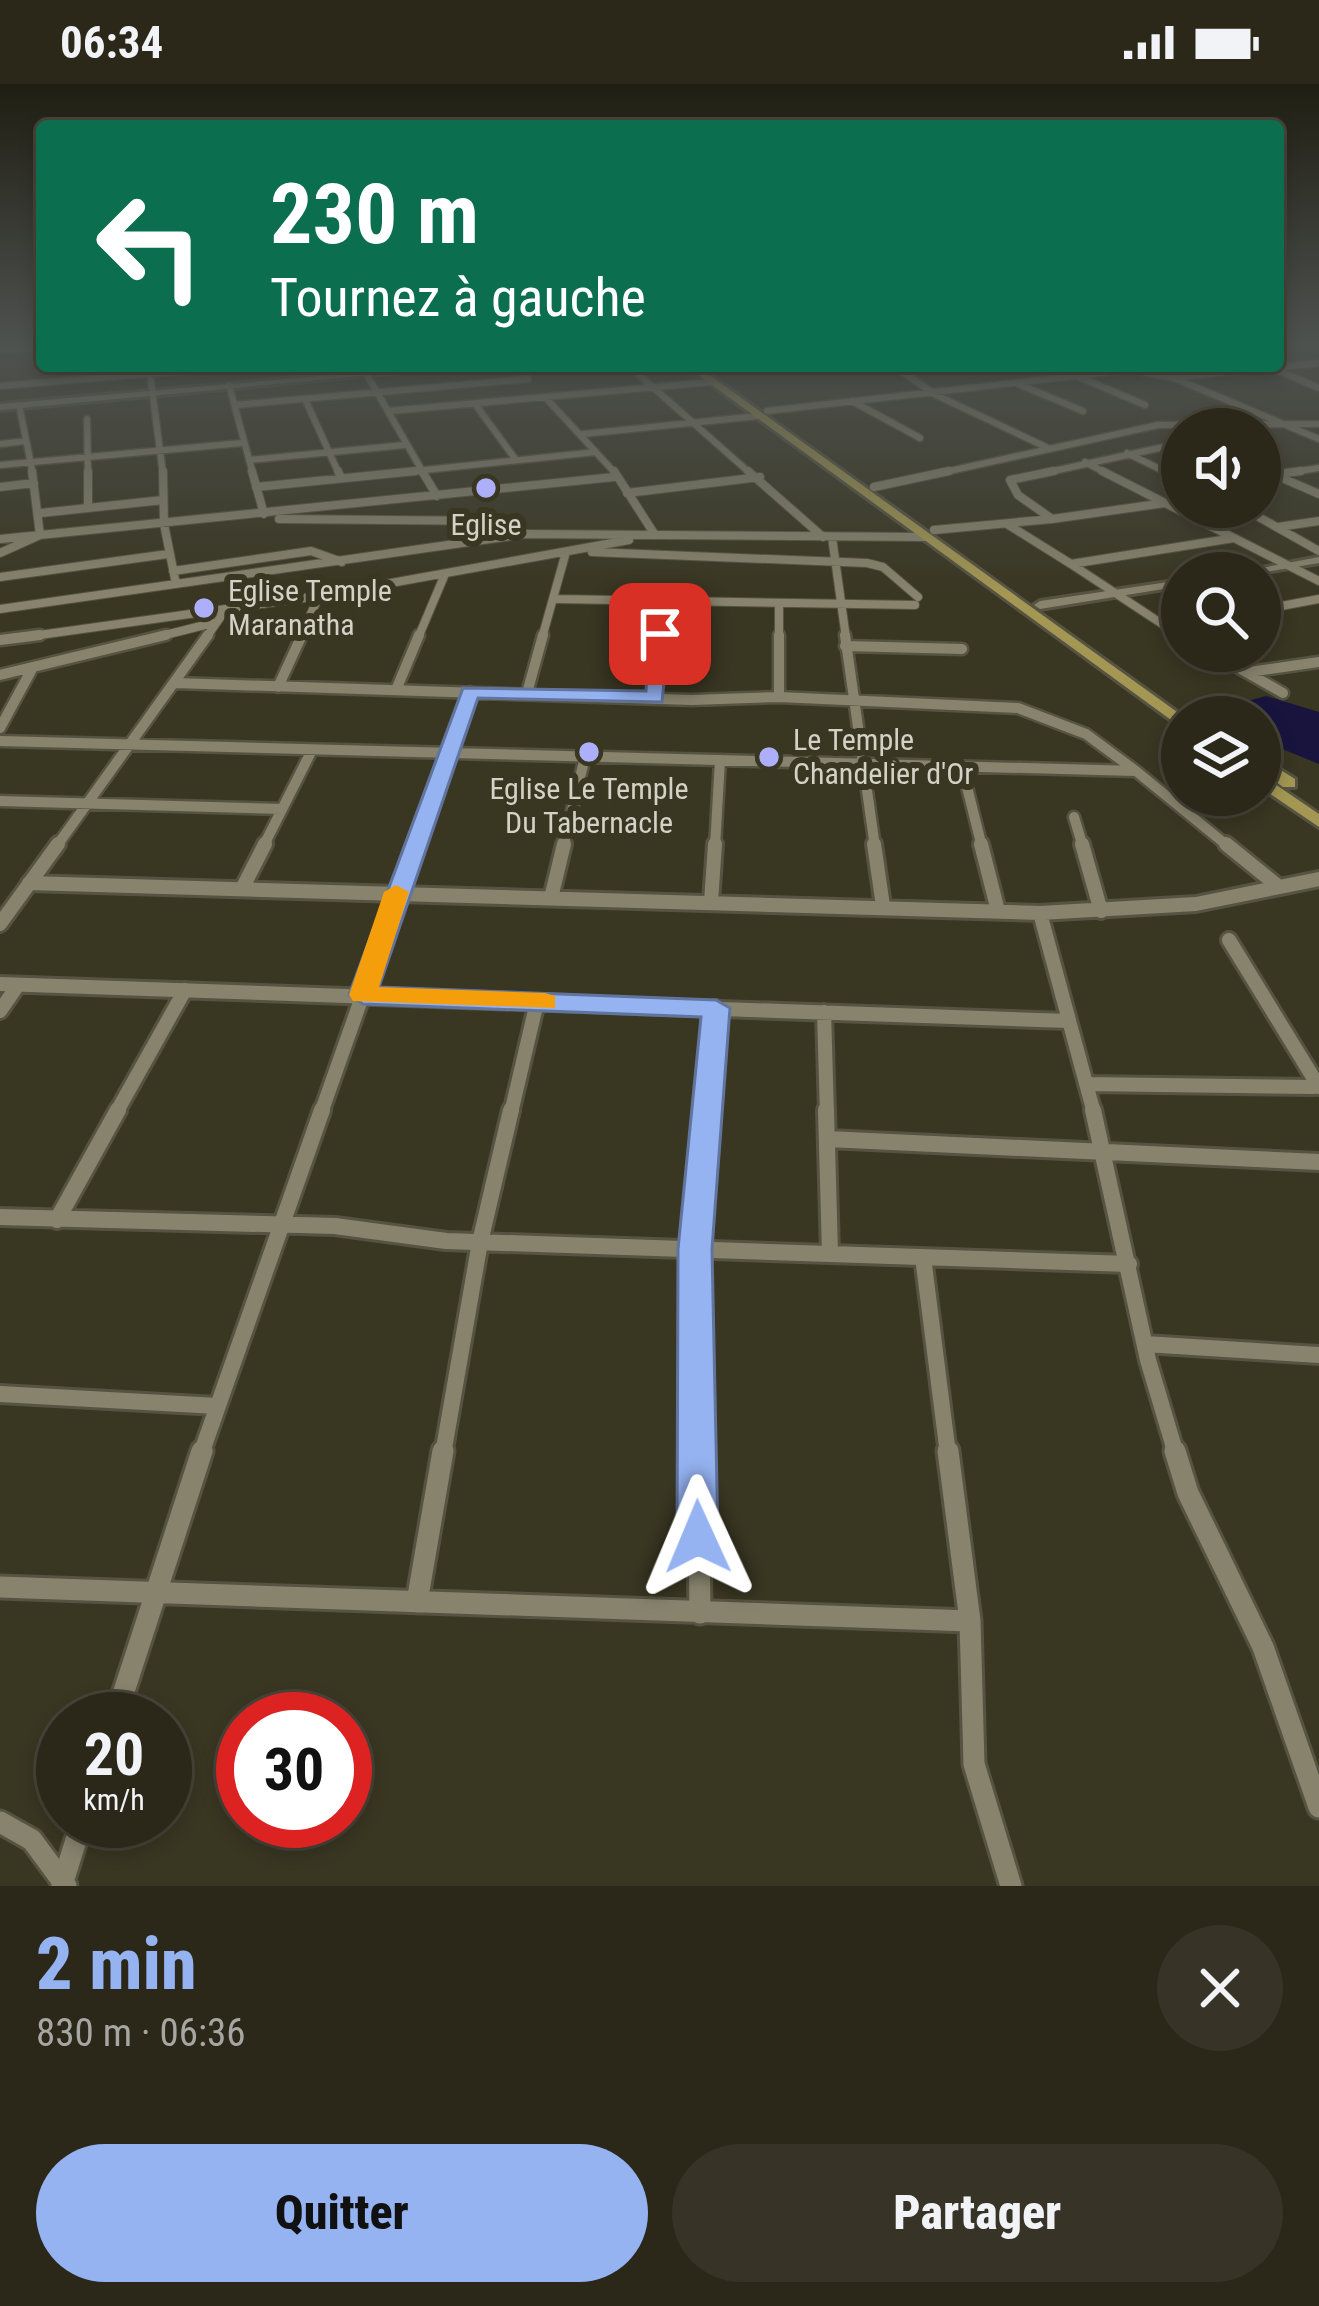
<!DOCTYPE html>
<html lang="fr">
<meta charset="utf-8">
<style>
:root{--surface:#2b281a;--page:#373427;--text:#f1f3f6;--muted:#a6a6a2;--line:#474439;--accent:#95b2f1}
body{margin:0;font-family:"Roboto Condensed",sans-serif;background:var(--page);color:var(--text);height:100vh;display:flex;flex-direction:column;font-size:45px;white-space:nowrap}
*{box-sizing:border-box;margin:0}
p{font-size:39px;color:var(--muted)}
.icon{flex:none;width:66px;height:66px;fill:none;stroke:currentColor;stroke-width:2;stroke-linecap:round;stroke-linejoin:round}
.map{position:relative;height:1802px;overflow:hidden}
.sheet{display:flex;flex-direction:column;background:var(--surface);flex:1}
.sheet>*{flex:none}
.guide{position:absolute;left:36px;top:36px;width:1248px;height:252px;border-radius:12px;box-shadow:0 6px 18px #0003,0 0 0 3px var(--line);background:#0b6e4f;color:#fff;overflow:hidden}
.tools{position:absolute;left:1161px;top:324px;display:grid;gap:24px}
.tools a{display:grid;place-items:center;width:120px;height:120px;border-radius:50%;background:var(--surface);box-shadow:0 6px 18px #0003,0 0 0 3px var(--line);font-size:60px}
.speed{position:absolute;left:36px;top:1608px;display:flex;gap:24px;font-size:60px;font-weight:700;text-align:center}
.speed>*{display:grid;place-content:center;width:156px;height:156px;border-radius:50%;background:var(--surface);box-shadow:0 6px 18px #0003,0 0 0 3px var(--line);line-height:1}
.speed small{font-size:30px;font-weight:400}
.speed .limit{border:18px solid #d22;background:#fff;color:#111}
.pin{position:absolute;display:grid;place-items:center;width:102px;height:102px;color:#fff;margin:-51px;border-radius:24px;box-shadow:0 6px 18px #0006}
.me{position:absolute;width:132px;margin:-66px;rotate:359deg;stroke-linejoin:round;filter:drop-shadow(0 0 9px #0008)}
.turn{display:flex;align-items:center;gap:42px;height:252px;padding:0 36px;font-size:54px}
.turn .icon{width:156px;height:156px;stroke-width:2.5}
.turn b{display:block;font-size:84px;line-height:102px}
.round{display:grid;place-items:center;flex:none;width:126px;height:126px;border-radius:63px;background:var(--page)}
.overview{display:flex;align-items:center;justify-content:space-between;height:204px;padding:0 36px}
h1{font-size:72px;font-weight:800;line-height:90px;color:var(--accent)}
.primary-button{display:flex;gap:24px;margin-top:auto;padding:24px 36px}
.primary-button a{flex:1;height:138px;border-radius:72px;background:var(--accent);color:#111;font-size:48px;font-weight:800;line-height:138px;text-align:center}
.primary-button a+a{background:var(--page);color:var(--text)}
.status{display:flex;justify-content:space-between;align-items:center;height:84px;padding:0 60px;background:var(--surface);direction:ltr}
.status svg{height:33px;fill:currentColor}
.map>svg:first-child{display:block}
.water{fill:#18143e}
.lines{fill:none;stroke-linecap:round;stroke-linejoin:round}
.street-far5-casing{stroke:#565342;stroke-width:9}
.street-far4-casing{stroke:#565342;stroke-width:10}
.street-far3-casing{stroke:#565342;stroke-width:15}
.street-far2-casing{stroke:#565342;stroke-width:20}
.street-far1-casing{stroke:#565342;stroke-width:22}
.street-casing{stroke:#565342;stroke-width:27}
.secondary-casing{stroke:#565342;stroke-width:6}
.primary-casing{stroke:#565342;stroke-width:6}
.street-far5{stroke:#87836d;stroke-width:6}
.street-far4{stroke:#87836d;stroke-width:8}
.street-far3{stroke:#87836d;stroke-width:10}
.street-far2{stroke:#87836d;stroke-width:14}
.street-far1{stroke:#87836d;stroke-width:16}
.street{stroke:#87836d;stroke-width:21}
.secondary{fill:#87836d;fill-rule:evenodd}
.primary{fill:#a39753;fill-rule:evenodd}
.route{fill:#95b2f1;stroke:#61749d;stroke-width:3}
.slow{fill:#f59e0b}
.poi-dot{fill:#adaffb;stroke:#393622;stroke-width:4.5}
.labels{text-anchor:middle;stroke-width:12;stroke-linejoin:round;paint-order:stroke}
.far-poi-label{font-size:30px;fill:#d3d2c6;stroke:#393622}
</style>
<div class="status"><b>06:34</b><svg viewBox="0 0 49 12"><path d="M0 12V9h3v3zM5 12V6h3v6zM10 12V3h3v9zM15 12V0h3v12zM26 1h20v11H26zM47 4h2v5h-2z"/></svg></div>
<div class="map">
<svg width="1319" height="1802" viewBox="0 0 1319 1802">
<rect width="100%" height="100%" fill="#393622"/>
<path class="water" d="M1266,612L1319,628V680L1260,656V633L1237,629L1244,618Z"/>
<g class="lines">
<g class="street-far5-casing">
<path id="street-far5" d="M1278,261L1294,259
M0,266L42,263
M149,282L163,390
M362,282L424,390
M629,282L751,390
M894,282L936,311L1048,364
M1277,286L1319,304
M1077,292L1145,321
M1179,293L1319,279
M1016,299L1083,327
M229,301L253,390
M0,302L245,282
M545,313L616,390
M305,315L339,390
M852,317L920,354
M475,320L516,376
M19,321L33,390
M235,321L528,295
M389,327L712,298
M767,327L1129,286L1174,294L1319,355
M87,335L88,390
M583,350L758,332
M0,360L26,357
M1127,369L1170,390
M249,376L405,361
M1085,378L1108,390
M0,381L242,359
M1260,384L1273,390
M387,390L596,368
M936,390L1158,341L1319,340
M1040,390L1182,359
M1280,390L1319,384"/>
</g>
<g class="street-far4-casing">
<path id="street-far4" d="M88,387V423
M163,387L164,440L176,500
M252,387L264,430
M338,387L341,394
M422,387L437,412
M614,387L655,451
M748,387L823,453
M1102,387L1319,497
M1164,387L1182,395
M1266,387L1319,410
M1277,390L1301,387
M0,403L34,399
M256,403L416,387
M874,403L949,387
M627,409L760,393
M1241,423L1319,467
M41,429L163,416
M279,435L500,437L521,450
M1052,435L1165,419
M1007,440L1071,480
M1278,443L1319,437
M934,446L1052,435L1018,411L1010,396L1054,387
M832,453L846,554
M0,455L614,393
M592,468L867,479L883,483L918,513
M0,469L40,451L32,387
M173,487L311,467L342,478
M0,493L168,470
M556,515L915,521
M779,520V554
M0,525L525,450L924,453
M1260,526L1319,515
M1182,553L1071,480L1234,454
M18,554L319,512L629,456
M153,554L217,538
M206,554L226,525
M300,554L319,512
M418,554L445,490
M542,554L566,468
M659,554L662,517"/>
</g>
<g class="street-far3-casing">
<path id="street-far3" d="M845,551L875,763
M1178,551L1182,553
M0,556L40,551
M845,562L962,565
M1209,567L1283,609
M1249,588L1319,578
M0,591L166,551
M176,599L692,616L779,613V551
M278,603L302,551
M396,606L419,551
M527,609L543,551
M655,613L660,551
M779,613L1018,624L1086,650L1136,687
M0,644L32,585
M0,657L1136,687L1229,763
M962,683L982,763
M0,717L282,725
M1074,733L1083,763
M56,763L208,551
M263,763L312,666
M415,763L470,608
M563,763L585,673
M715,763L720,676"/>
</g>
<g class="street-far2-casing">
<path id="street-far2" d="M874,760L883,822
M981,760L998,827
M1082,760L1101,827
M1226,760L1279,803
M29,799L1040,829L1196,820L1319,795
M243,803L265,760
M551,814L564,760
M711,818L715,760
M1040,829L1094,1029
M0,840L58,760
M1229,856L1319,1003
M0,900L1069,937
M0,927L18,901
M824,928L827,1029
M1086,1000L1314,1003
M116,1029L185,906
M321,1029L416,760
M511,1029L537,918
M707,1029L716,924"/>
</g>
<g class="street-far1-casing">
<path id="street-far1" d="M826,1026L830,1169
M1093,1026L1148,1276L1176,1370
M828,1055L1319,1078
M0,1133L335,1142L446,1157L1129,1180
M57,1136L118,1026
M923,1173L948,1370
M1145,1260L1319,1271
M0,1310L217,1322
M201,1370L322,1026
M443,1370L480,1158L511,1026
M698,1370L695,1165L707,1026"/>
</g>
<g class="street-casing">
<path id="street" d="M698,1367L700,1529
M948,1367L970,1537L974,1680L1011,1802
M1175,1367L1188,1409L1263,1563L1319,1723
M0,1503L970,1537
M417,1518L443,1367
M115,1635L202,1367
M0,1738L32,1756L66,1802
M62,1801L82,1737"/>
</g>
<g class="secondary-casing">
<path id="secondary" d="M436,282H467L0,326V320Z
M1319,473V479L1260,489H1235Z
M1182,496V502L1040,525L1034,521L1040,517Z"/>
</g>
<g class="primary-casing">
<path id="primary" d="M686,282H697L1184,633L1182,644Z
M1260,673L1295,695V703H1283L1260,686Z
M1260,690L1319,730V743L1260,703Z"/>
</g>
<use href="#street-far5" class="street-far5"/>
<use href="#street-far4" class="street-far4"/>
<use href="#street-far3" class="street-far3"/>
<use href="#street-far2" class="street-far2"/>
<use href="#street-far1" class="street-far1"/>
<use href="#street" class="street"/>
<use href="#secondary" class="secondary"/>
<use href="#primary" class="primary"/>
</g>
<linearGradient id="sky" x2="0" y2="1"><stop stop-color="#1f1e13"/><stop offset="0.51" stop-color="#4e524f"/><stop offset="1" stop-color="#4e524f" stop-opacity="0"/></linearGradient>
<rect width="1319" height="512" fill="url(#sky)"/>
<path class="route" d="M660,544L669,550L662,618L478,614L379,903L716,916L730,924L712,1165L718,1453L712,1466L698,1472L683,1466L677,1453L678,1165L701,933L363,920L349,911L463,604L646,607L650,550Z"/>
<path class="slow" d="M396,801L409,808L379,903L545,909L555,912V924L353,917L349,911L384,808Z"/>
<g class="poi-dot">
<circle cx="486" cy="404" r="12"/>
<circle cx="204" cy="524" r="12"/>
<circle cx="589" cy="668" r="12"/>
<circle cx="769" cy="673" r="12"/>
</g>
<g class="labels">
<g class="far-poi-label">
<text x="486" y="451">Eglise</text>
<text x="228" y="517" text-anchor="start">Eglise Temple<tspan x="228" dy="34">Maranatha</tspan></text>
<text x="793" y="666" text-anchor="start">Le Temple<tspan x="793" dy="34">Chandelier d'Or</tspan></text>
<text x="589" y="715">Eglise Le Temple<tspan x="589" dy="34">Du Tabernacle</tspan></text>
</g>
</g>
</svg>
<div class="tools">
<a><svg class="icon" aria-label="sound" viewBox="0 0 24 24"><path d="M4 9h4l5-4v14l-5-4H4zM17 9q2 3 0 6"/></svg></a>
<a><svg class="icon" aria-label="search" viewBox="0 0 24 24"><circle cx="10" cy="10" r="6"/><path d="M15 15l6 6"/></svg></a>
<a><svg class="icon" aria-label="layers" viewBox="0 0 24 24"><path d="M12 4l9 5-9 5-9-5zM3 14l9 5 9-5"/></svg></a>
</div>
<div class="speed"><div>20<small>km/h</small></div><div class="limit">30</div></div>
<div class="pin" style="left:660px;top:550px;background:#d93025"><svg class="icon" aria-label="arrive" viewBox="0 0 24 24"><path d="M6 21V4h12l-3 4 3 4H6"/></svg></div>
<svg class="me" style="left:698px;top:1453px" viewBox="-20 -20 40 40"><path d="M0-17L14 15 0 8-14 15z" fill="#95b2f1" stroke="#fff" stroke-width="4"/></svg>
<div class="guide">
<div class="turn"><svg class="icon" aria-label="left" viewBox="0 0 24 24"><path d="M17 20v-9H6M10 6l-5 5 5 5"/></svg><div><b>230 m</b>Tournez à gauche</div></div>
</div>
</div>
<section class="sheet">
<div class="overview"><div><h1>2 min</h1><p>830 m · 06:36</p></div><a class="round"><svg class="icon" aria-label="close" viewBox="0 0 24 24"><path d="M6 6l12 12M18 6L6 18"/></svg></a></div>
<div class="primary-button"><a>Quitter</a><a>Partager</a></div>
</section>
